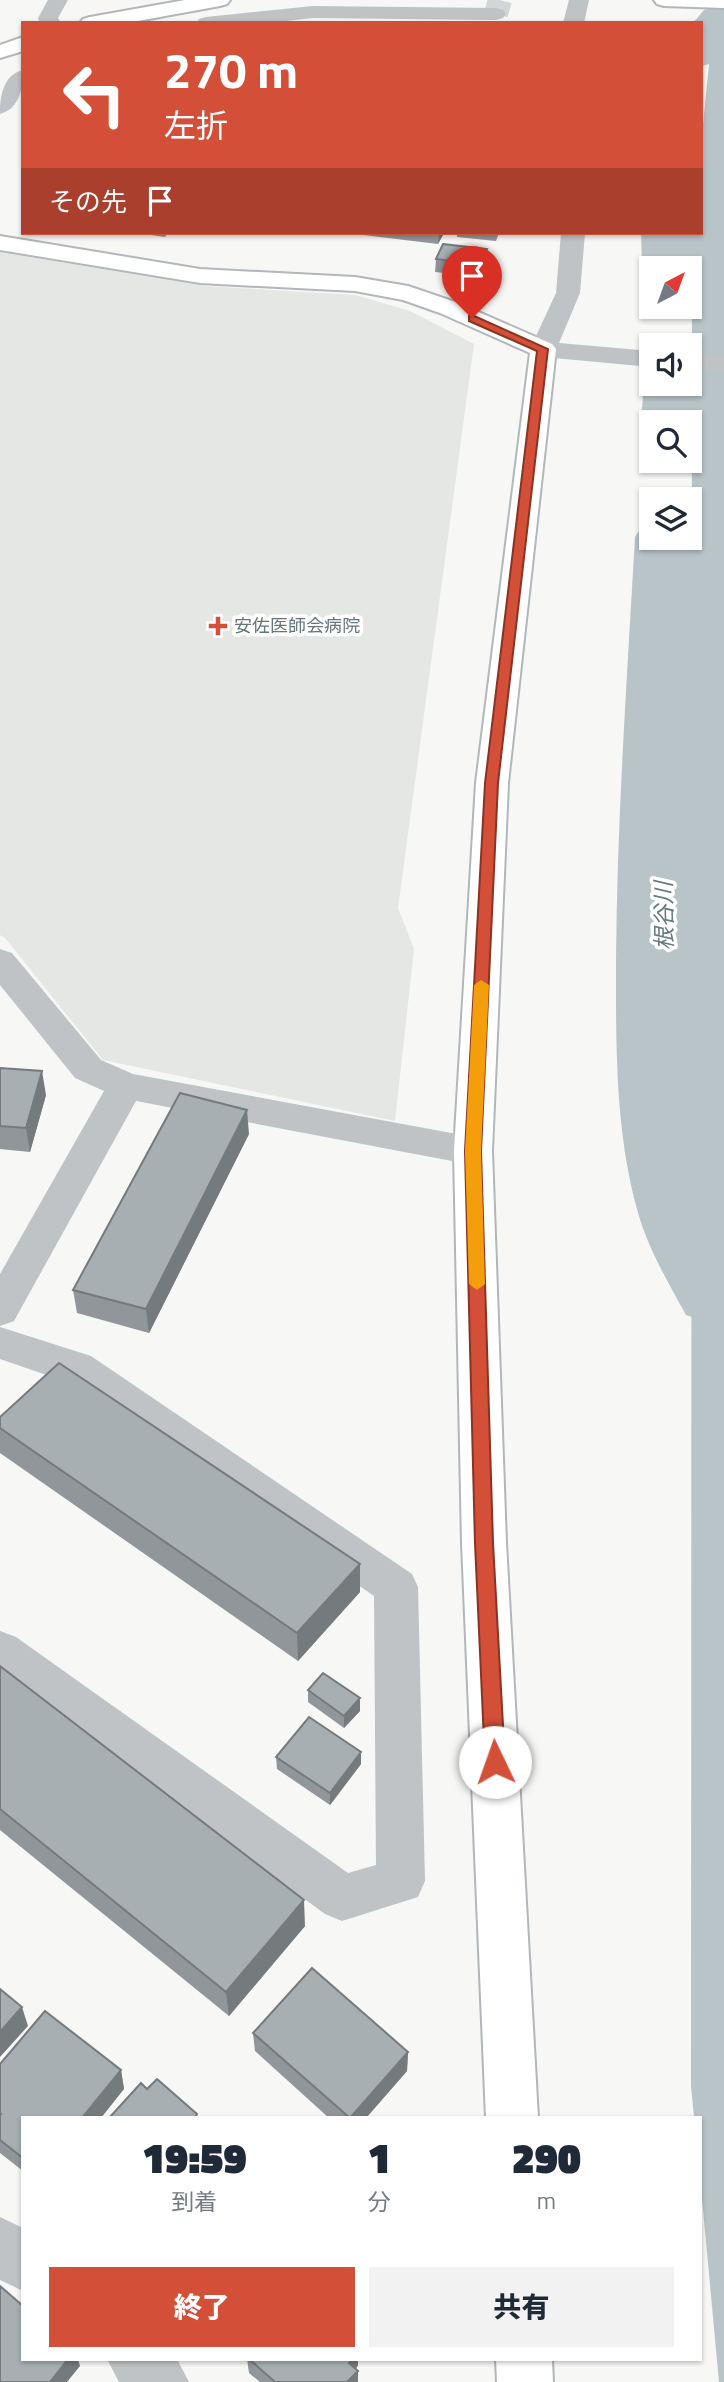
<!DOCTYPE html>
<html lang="ja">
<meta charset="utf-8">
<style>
:root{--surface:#fff;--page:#f2f2f3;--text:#1f2937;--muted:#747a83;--accent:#d44f38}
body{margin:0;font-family:"Titillium Web","Noto Sans JP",sans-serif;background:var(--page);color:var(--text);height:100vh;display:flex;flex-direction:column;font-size:26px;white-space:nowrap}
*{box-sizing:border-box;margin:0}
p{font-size:23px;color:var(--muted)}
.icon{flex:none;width:38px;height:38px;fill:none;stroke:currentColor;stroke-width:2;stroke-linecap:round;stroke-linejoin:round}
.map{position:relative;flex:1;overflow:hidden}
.drawer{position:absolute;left:21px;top:2116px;width:681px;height:245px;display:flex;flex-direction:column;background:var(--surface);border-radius:0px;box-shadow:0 2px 5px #0004}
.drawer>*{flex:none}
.guide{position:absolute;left:21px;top:21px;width:682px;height:214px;border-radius:0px;box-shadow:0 2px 5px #0004;background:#d44f38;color:#fff;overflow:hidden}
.needle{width:46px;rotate:41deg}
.tools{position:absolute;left:639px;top:256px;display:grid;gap:14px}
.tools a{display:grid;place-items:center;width:63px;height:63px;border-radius:0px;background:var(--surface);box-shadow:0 2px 5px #0004;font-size:35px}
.pin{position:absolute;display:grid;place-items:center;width:60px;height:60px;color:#fff;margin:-72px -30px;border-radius:50% 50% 50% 0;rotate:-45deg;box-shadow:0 0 7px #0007}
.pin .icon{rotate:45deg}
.me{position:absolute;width:77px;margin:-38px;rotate:357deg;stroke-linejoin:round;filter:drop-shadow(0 0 5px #0008)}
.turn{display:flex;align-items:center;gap:24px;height:147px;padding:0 28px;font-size:32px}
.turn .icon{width:91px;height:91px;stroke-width:2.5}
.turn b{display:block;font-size:49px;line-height:60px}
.then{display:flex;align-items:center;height:66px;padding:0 28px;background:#0003;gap:14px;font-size:26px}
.eta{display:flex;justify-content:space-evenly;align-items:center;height:119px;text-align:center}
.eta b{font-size:42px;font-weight:800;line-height:49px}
.cta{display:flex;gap:14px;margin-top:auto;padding:14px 28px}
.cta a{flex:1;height:80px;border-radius:0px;background:var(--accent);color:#fff;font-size:28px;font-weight:800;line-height:80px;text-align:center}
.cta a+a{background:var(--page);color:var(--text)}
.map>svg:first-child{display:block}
.built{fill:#e5e7e5}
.water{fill:#b8c4c8}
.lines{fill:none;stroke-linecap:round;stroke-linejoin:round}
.river{fill:#b8c4c8;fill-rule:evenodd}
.street-tunnel{stroke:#d2d6d7;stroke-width:24;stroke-dasharray:24 11;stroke-linecap:butt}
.secondary-casing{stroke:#b1b7bb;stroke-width:4}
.street{fill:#bfc3c6;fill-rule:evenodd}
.secondary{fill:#fff;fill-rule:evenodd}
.wall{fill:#90969a}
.shaded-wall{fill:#757a7d}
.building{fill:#a7afb3;stroke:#757a7d;stroke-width:2}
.route{fill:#d44f38;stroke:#8a3324;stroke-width:2}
.slow{fill:#f59e0b}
.poi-dot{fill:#d44f38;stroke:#fff;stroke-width:2.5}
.labels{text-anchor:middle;stroke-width:7;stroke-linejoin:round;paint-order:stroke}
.far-poi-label{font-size:18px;fill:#65757d;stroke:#fff;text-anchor:start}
.water-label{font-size:23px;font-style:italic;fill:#657a7f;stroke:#fff}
</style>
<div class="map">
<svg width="724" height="2382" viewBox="0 0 724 2382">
<rect width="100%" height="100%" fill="#f7f7f5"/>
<path class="built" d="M0,252L204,286L356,295L410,311L474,344L398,908L414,949L395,1121L103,1060L5,938L0,935Z"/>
<path class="water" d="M708,0H724V2382H719L700,2177V2118L694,2117L691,2086L692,233H702V134L709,65Z"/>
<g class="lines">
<path class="river" d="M724,5V60L702,66V23H693L704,10Z
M702,226L707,233L710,268L700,282L690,285V268H651V280L642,268L641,233H702Z
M690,364L705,368L716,383L715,422L704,438L690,441V422H651V436L641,422L644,383L651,373V383H690Z
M690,517L702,520L713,537L710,898L715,1034L724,1125V1327L686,1315C667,1280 647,1247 637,1209C615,1129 616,1044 616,961C617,820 627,678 635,537L646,520L651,519V537H690Z"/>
<path class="street-tunnel" d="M496,14L500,0"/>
<g class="secondary-casing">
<path id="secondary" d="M185,0H230L227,4L220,6L127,23H80L83,19L90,17Z
M654,0H724V8L664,6L657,4Z
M23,37V51L0,58V45Z
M0,236L200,269L355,277L408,286L458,303L552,344L556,349L508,783L492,1151L506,1543L538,2118H486L462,1543L454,1151L476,783L530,353L440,313L403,300L355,291L200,283L0,250Z
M496,2359H552L553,2382H497Z"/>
</g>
<path class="street" d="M48,0H68L58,18L61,23H40L38,18Z
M569,0H589L584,23H563Z
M313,6L496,8L503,10L506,14L503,18L496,20L313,18L269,23H196L199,19L206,17Z
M23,70C23,87 20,109 0,114C0,96 3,75 23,70Z
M561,233H585L580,293L559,343L651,351V367L543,357L534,354L530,349L556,293Z
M690,354L724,356V372L690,370Z
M0,949L12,953L101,1060L133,1074L473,1137L486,1141L492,1151L486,1161L473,1165L136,1101L14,1321L0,1326V1274L104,1091L75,1078L0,985Z
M0,1327L91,1356L412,1574L418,1587L425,1881L418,1897L342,1921L325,1914L0,1677V1631L16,1637L348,1873L376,1865L374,1596L61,1380L0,1359Z
M0,2217L23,2228V2291L0,2280Z
M107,2359H177L189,2382H119Z"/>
<use href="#secondary" class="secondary"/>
</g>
<path class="wall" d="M137,233H168L165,237Z
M355,233H444L438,244L355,234Z
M457,233H499L496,241L457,237Z
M436,259L487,262L480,277L435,272Z
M0,1068L46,1095L30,1152L0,1149Z
M249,1134L149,1333L77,1313L73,1290Z
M0,1417L360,1592L298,1661L0,1453Z
M0,1666L305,1926L229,2016L0,1830Z
M308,1690L360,1711L344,1728L308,1702Z
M276,1757L361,1764L330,1805L277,1769Z
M253,2033L408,2052L407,2071L366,2118H329L255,2051Z
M0,2064L121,2070L124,2089L23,2118V2171L0,2153Z
M247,2359H358V2365L356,2369L358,2382H260L249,2373Z"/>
<path class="shaded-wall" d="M439,233H444L438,244Z
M487,249V262L480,277V265Z
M42,1071L46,1095L30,1152L26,1128Z
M247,1110L249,1134L149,1333L146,1309Z
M360,1564V1592L298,1661L297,1633Z
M360,1698V1711L344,1728V1716Z
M361,1752V1764L330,1805V1793Z
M304,1900L305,1926L229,2016L226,1992Z
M22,2007L28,2026L0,2057V2032Z
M408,2052L407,2071L366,2118H350Z
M121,2070L124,2089L101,2118H82Z
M68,2359H78L80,2366L67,2382H50Z
M350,2359H358V2365L350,2378Z
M358,2371V2382H347Z"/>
<path class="building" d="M443,244L487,249L480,265L436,259Z
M0,1068L42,1071L26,1128L0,1126Z
M180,1093L247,1110L146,1309L73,1290Z
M59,1363L360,1564L297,1633L0,1428V1417Z
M0,1666L304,1900L226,1992L0,1809Z
M323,1673L360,1698L344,1716L308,1690Z
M309,1717L361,1752L330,1793L276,1757Z
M312,1968L408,2052L350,2118L253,2033Z
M0,1989L22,2007L0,2032Z
M45,2011L121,2070L82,2118H23V2158L0,2140V2115L1,2114L0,2113V2064Z
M157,2079L197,2114L195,2118H109L141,2083L147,2089Z
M0,2286L23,2306V2359H68L50,2382H0Z
M249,2359H352L349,2363L358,2371L347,2382H275Z"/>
<path class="route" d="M472,315L548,349L498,783L481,1151L493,1543L505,1762L502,1768L495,1771L488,1768L485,1762L475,1543L465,1151L485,783L537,351L469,321V316Z"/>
<path class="slow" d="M481,980L489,985L481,1151L485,1284L477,1290L469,1284L465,1151L474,985Z"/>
<path class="poi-dot" d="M214.5 615.5h7v7h7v7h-7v7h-7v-7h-7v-7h7z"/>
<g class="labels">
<g class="far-poi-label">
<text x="234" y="632">安佐医師会病院</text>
</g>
<g class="water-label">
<text transform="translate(664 916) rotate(-91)" y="8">根谷川</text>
</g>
</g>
</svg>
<div class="tools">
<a><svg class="needle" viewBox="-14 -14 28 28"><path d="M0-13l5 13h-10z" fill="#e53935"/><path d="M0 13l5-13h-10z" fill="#747a83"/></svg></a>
<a><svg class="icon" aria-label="sound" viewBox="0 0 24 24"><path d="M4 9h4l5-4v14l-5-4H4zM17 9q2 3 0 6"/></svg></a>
<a><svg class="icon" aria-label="search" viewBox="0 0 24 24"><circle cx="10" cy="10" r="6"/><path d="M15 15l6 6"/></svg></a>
<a><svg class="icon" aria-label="layers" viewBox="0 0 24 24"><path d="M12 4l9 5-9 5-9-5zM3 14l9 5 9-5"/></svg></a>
</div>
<div class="pin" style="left:472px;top:318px;background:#d93025"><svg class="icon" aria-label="arrive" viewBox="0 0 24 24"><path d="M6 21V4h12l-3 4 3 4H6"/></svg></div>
<svg class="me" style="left:495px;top:1762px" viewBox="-20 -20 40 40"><circle r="19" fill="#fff"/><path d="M0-13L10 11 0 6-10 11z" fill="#d44f38"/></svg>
<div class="guide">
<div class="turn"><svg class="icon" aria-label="left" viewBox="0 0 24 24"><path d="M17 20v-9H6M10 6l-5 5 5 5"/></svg><div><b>270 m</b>左折</div></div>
<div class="then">その先<svg class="icon" aria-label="arrive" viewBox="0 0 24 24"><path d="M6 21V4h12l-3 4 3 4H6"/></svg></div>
</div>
<section class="drawer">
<div class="eta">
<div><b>19:59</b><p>到着</p></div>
<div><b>1</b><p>分</p></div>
<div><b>290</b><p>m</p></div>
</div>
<div class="cta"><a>終了</a><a>共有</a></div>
</section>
</div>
